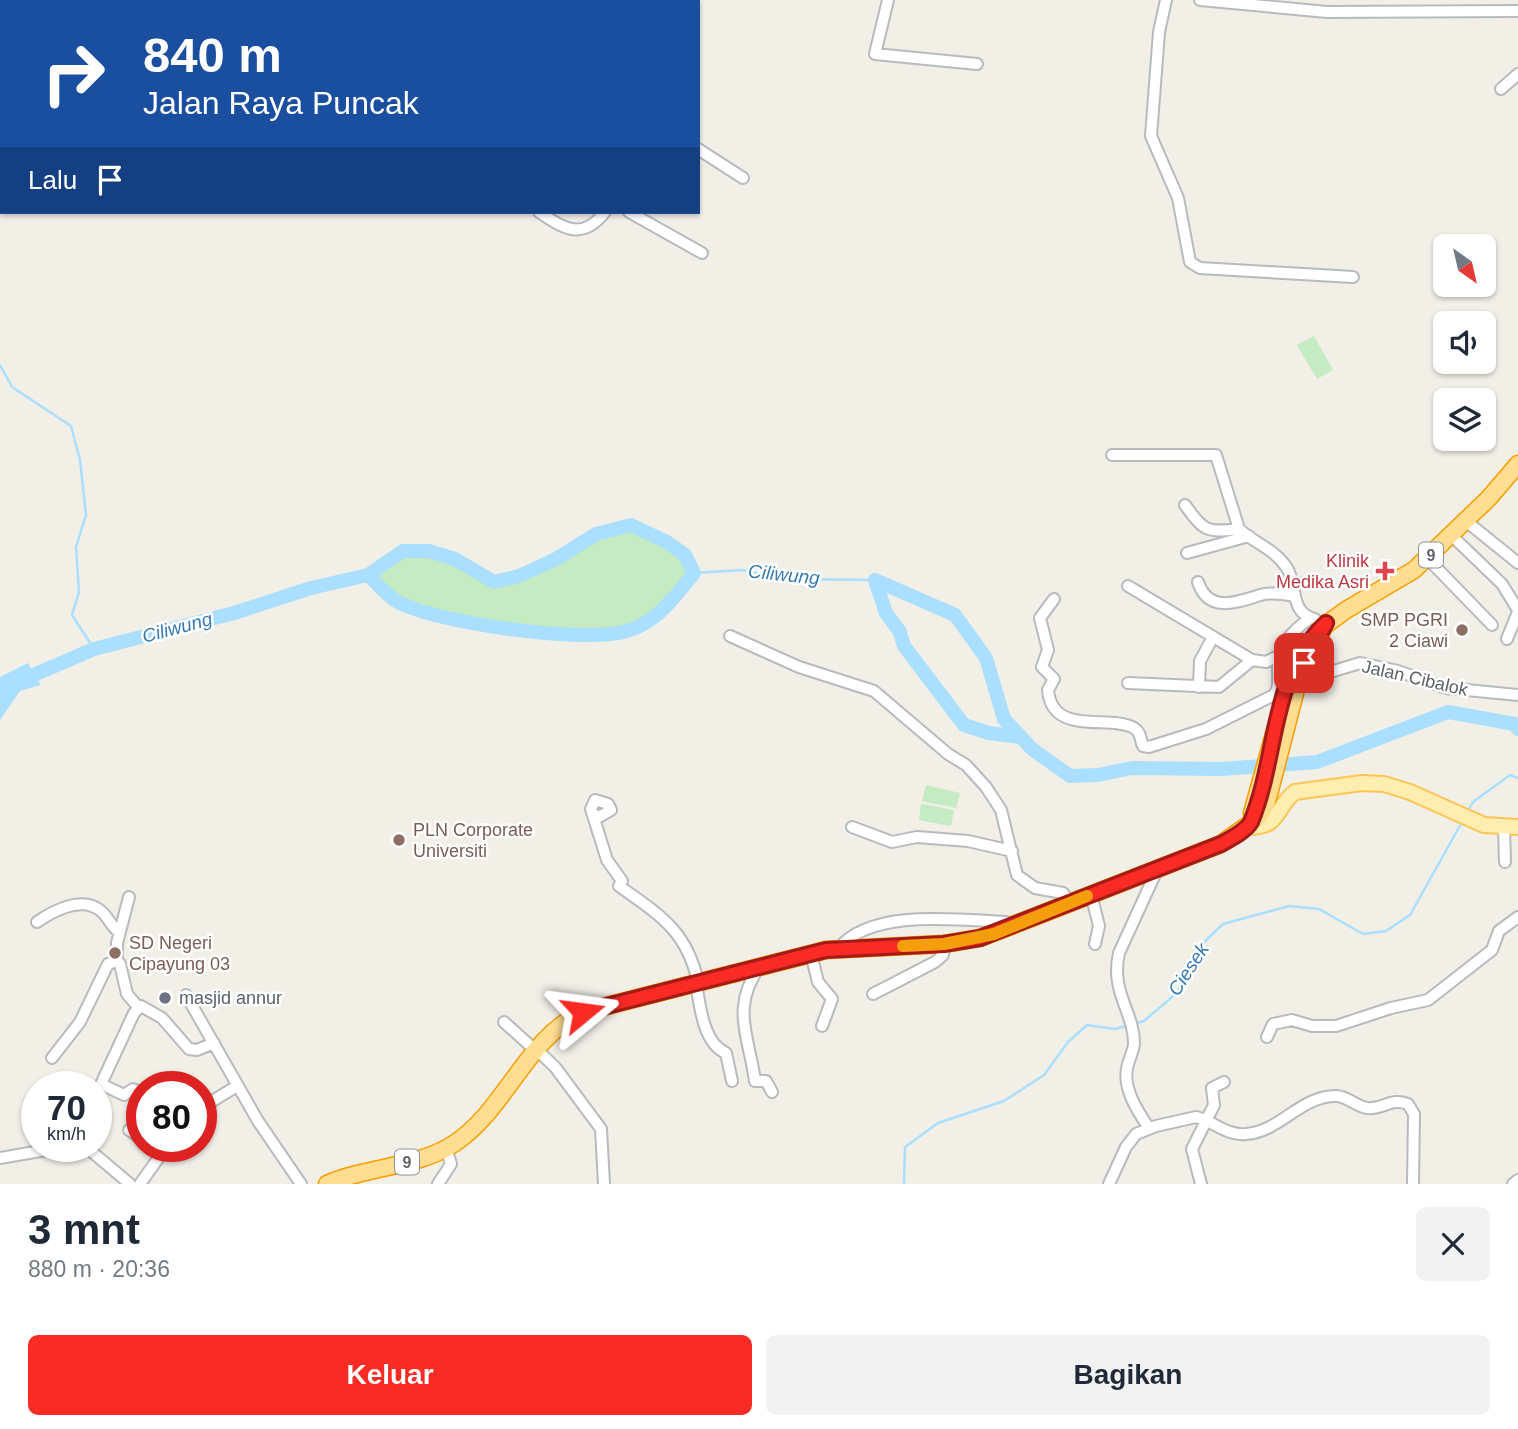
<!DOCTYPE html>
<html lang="id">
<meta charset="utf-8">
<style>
:root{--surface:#fff;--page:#f2f2f3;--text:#1f2937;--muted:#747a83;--accent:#fa2a25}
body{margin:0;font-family:Helvetica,sans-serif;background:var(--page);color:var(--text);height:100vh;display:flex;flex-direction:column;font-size:26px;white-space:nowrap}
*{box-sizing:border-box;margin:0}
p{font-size:23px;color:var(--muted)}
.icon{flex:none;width:38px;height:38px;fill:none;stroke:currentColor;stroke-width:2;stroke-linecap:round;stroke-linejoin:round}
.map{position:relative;height:1184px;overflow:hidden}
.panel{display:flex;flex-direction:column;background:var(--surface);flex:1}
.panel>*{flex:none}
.top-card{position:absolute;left:0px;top:0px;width:700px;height:214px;box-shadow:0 2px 5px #0004;background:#1a4fa0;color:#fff;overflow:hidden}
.needle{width:46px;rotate:146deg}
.controls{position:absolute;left:1433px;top:234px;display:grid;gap:14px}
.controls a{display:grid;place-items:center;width:63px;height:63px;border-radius:10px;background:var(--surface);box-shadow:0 2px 5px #0004;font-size:35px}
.speed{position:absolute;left:21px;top:1071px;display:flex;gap:14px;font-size:35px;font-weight:700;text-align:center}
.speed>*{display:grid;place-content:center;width:91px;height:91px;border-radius:50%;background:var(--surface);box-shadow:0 2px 5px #0004;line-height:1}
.speed small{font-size:18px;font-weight:400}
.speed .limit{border:10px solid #d22;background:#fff;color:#111}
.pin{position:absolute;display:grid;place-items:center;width:60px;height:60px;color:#fff;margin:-30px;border-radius:14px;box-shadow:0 4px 10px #0006}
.me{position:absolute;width:77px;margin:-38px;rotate:74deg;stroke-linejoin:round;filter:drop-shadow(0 0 5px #0008)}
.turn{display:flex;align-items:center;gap:24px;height:147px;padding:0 28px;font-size:32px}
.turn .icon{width:91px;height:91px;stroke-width:2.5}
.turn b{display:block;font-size:49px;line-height:60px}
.then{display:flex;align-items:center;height:66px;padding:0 28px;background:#0003;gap:14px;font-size:26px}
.round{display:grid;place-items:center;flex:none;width:74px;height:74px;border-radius:10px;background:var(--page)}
.overview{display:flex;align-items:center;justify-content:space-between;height:119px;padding:0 28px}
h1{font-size:42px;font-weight:800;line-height:52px}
.cta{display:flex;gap:14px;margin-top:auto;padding:14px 28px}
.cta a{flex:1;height:80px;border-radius:10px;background:var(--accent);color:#fff;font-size:28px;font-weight:800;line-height:80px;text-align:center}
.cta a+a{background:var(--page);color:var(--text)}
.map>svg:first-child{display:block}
.green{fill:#c4ebc2}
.water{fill:#aadfff}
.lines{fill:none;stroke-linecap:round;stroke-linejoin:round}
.stream{stroke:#aadfff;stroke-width:2.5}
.river{stroke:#aadfff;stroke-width:14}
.minor-casing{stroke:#b7babf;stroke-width:14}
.major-casing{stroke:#ffc553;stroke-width:18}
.highway-casing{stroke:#f99d00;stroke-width:19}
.minor{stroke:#fff;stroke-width:10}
.major{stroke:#ffeeaf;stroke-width:14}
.highway{stroke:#ffdd91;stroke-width:16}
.route-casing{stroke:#a21b18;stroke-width:18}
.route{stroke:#fa2a25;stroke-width:12}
.slow{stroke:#f59e0b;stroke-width:12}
.health-dot{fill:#e0444e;stroke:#fff;stroke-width:2.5}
.education-dot{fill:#8d6e63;stroke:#fff;stroke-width:2.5}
.worship-dot{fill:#6b7280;stroke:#fff;stroke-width:2.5}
.labels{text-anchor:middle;stroke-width:5;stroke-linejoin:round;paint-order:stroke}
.shield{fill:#fff;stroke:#8e9296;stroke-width:2}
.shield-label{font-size:16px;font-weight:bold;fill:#5e6369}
.health-label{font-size:18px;fill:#be3a42;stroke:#fff;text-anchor:end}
.education-label{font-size:18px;fill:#785e54;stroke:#fff;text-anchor:start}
.street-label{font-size:18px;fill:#5e6369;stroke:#fff}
.worship-label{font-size:18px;fill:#5b616d;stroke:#fff;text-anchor:start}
.water-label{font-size:19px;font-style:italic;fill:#387bb3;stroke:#fff}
</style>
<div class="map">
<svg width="1518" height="1184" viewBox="0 0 1518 1184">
<rect width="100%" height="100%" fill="#f2efe7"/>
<path class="green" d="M1314,336L1333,370L1317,379L1297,345Z
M631,525C657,538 680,546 694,573C676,595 657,623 627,631C584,644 434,623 396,601C386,595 377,583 368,575C379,568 389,559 401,553C430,538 470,569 495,582C533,573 560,552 594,535C604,529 619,528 631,525Z
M926,785L960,793L956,808L922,801Z
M921,804L954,810L951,826L919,820Z"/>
<path class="water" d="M28,663L41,685L20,691L0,720V677Z"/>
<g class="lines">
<path class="stream" d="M0,365L12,387L71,426L80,460L86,515L76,547L79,592L72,615L94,649
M694,573L742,570L784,579L875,580
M1467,813L1473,802L1510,775L1518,778
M1136,1023L1144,1021L1178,992L1184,968L1197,949L1223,924L1289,906L1319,909L1363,934L1386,931L1410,915L1462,822
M904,1184L905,1147L938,1123L1004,1101L1044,1075L1068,1042L1087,1025L1115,1029L1130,1025"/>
<path class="river" d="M875,580L955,615L986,658L1004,719L1032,749L1070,776L1098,775L1132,768L1221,769L1317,762L1448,712L1515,724L1518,729
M875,580L886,613L900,632L904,646L964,725L989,733L1021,737
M0,704L15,683L94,649L234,613L311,588L368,575L403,551H429L455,559L494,582L519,576L556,559L596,534L631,525L667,542L685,555L694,573C676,595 657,623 627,631C584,644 434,623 396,601C386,595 377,583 368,575"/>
<g class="minor-casing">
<path id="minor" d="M493,0L497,2
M888,0L875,54L977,64
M1166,0L1159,32L1151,136L1178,198L1190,262L1200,268L1353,277
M1200,0L1327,12L1518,11
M390,2V0
M665,2L667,0
M0,53H2
M1501,89L1518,74
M698,149L743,178
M539,212C565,230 583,240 605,212
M629,212L702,253
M1112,455H1216L1239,529C1254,543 1275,549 1287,568C1298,586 1289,613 1315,619
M1185,505C1204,531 1206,533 1239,529
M1466,521L1518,563
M1450,534L1502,584L1518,610
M1187,553L1249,536
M1428,559L1492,625
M1198,582C1208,613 1236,603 1260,595C1270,592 1283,594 1294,596
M1128,586L1252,660L1266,662L1280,655
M1054,599L1040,618L1048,650L1042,667L1054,679L1048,690C1052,737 1110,714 1134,728C1141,732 1140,739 1143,746L1149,747L1206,729L1274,695C1280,686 1278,679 1278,668C1278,644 1293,631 1310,618
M730,636L799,667L874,691L948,754L966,765L986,787L1001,810L1017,875L1035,888L1063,893L1070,902
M1507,639L1518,612
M1314,677L1360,663L1398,671L1446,688L1518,695
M1128,683L1219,687L1252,660
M1199,687L1200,661L1213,637
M592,813L599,817L611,810L608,804L595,800L591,809L607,860L622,881L619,886C660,915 687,931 698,982
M852,827L892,842L917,837L968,841L1012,851
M1504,827L1505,862
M1091,894L1099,926L1095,944
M37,922C53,911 82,895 101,911C108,917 111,926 119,932
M839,948C872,908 959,920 1006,922
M811,954L818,982L832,999L822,1026
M117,961V943L129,897
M760,966C730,1008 749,1036 755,1081H766L772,1092
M696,983C700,1006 703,1043 726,1053L732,1081
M873,994L935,962L943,955L944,944
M186,995L258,1121L301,1184
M504,1022L536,1051
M1267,1037L1273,1024L1292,1020L1312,1026H1336L1391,1008L1428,1000L1492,950L1499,931L1518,917
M537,1050L555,1067L601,1129L604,1184
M52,1058L80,1022L108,964L117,961L120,964L127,994L139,1008
M101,1084L124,1095L133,1089L142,1094
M96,1095L134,1013L141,1006L162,1018L189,1049L197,1050L214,1043
M201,1108L237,1086
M1149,1128C1138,1112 1123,1089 1127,1069C1128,1060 1134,1051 1134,1043C1134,1012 1110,992 1119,953L1157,870
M129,1130L142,1139
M85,1146L130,1184
M0,1158L69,1146
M140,1184L167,1146
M438,1184L451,1164L446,1148
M1109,1184L1126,1147L1136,1134L1156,1126L1196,1117C1214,1121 1226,1136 1246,1134C1280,1132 1301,1095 1337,1096C1348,1097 1356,1106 1367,1108C1382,1110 1392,1097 1408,1104L1414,1114L1413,1184
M1201,1184L1192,1149L1214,1105L1212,1088L1224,1082
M1513,1184L1518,1180"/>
</g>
<g class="major-casing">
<path id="major" d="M1246,827C1282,828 1273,809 1295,792L1362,783L1384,784L1410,792L1484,825L1518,827"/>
</g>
<g class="highway-casing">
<path id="highway" d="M1320,629L1346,610L1414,570L1489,498L1518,464
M1252,813L1291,673
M327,1184C367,1166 418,1168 455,1143C506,1109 526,1038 583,1012L826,950L944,944L980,938L1221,844L1258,818L1267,802L1299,678L1326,623"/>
</g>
<use href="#minor" class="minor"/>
<use href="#major" class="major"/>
<use href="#highway" class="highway"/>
</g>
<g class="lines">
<g class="route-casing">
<path id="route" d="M583,1012L826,950L944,944L980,938L1221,844C1230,839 1246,831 1251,822C1279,754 1269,676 1326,623L1304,663"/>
</g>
<use href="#route" class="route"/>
<path class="slow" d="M903,946L944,944L994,934L1087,896"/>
</g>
<path class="health-dot" d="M1381.5 560.5h7v7h7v7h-7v7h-7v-7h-7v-7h7z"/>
<g class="education-dot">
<circle cx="1462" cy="630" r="7"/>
<circle cx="399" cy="840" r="7"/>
<circle cx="115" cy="953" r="7"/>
</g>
<circle class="worship-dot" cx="165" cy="998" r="7"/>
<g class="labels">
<g class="shield">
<rect x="1419" y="542.5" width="24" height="25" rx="5"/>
<rect x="395" y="1149.5" width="24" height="25" rx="5"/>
</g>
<g class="shield-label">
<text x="1431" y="561">9</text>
<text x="407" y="1168">9</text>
</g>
<g class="health-label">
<text x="1369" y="567">Klinik<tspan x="1369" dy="21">Medika Asri</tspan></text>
</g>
<g class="education-label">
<text x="1448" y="626" text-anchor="end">SMP PGRI<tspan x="1448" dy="21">2 Ciawi</tspan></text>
<text x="413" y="836">PLN Corporate<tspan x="413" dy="21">Universiti</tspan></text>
<text x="129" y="949">SD Negeri<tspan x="129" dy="21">Cipayung 03</tspan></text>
</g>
<g class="street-label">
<text transform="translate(1415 678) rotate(13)" y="6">Jalan Cibalok</text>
</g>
<g class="worship-label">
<text x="179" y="1004">masjid annur</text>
</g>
<g class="water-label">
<text transform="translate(784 574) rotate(6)" y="7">Ciliwung</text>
<text transform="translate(177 627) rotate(-15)" y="7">Ciliwung</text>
<text transform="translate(1188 969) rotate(-57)" y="7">Ciesek</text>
</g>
</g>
</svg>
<div class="controls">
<a><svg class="needle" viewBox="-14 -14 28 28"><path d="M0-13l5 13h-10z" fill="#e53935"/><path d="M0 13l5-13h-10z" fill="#747a83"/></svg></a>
<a><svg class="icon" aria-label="sound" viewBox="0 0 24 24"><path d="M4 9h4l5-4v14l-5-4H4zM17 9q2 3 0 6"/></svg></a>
<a><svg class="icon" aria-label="layers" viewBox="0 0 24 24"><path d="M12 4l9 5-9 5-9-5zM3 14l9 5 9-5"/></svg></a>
</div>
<div class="speed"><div>70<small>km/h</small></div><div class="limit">80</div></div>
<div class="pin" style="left:1304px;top:663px;background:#d93025"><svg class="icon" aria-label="arrive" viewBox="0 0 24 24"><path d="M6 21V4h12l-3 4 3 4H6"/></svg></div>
<svg class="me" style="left:583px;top:1012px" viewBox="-20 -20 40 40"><path d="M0-17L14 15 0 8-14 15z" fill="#fa2a25" stroke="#fff" stroke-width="4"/></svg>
<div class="top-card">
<div class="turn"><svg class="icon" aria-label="right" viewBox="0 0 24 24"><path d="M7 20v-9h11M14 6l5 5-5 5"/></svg><div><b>840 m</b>Jalan Raya Puncak</div></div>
<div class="then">Lalu<svg class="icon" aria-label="arrive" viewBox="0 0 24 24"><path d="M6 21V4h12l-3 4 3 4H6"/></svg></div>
</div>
</div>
<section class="panel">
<div class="overview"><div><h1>3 mnt</h1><p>880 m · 20:36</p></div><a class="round"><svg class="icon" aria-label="close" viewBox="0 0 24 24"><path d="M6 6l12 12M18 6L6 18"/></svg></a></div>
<div class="cta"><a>Keluar</a><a>Bagikan</a></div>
</section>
